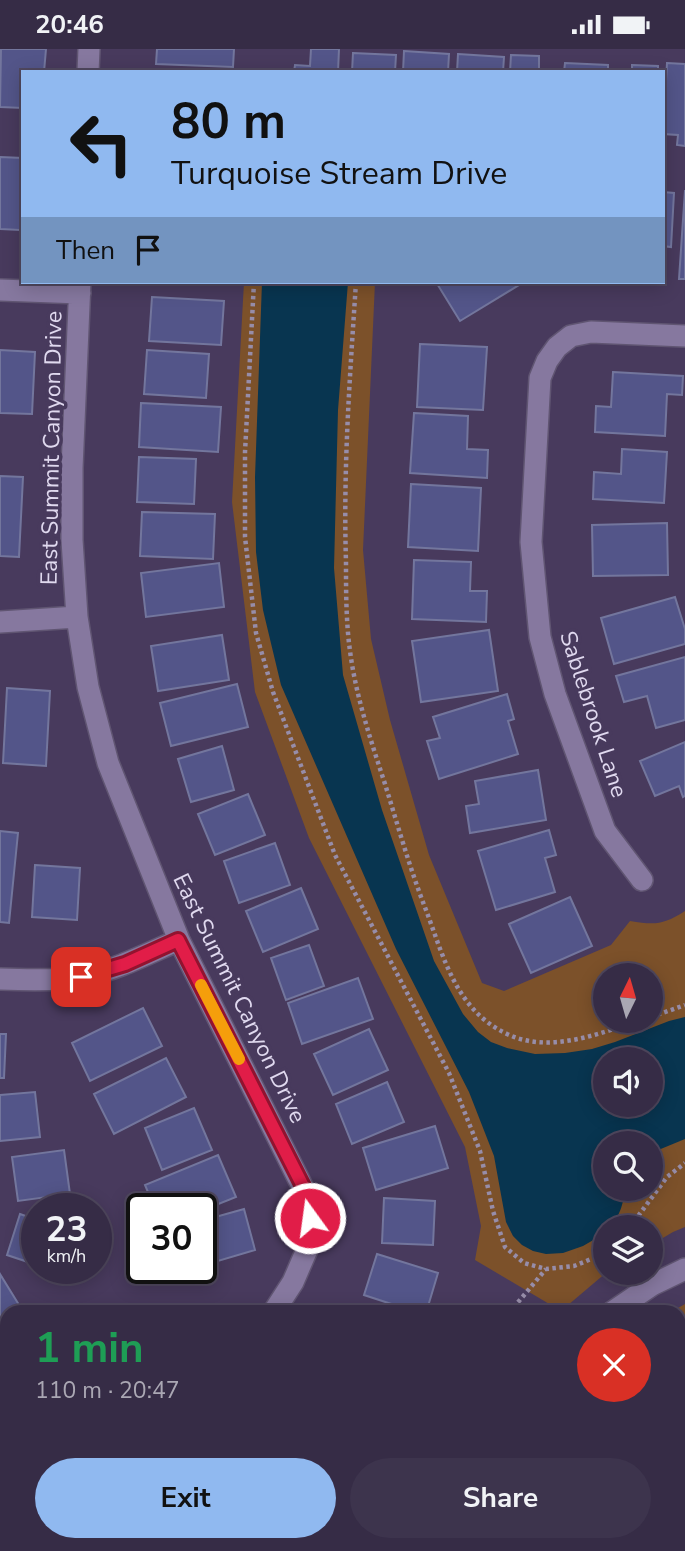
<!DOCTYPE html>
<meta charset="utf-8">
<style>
:root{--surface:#362c46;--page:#3d344d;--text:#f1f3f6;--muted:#aaa7b3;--line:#50485f;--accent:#90b9f0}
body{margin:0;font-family:"Nunito Sans",sans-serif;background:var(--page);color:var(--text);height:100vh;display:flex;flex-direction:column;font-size:26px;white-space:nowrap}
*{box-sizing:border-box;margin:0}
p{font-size:23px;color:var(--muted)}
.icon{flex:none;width:38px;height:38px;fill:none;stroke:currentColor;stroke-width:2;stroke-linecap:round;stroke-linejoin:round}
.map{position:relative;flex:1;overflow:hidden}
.sheet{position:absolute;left:0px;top:1256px;width:686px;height:247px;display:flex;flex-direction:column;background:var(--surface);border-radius:21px 21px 0 0;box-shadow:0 4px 18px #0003,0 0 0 2px var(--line)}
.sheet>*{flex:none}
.banner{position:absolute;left:21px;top:21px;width:644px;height:214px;border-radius:0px;box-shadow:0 4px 18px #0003,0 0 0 2px var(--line);background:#90b9f0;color:#111;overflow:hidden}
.needle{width:46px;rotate:5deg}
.tools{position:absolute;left:593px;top:914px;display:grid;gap:14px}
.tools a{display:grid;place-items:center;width:70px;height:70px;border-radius:50%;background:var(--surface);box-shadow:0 4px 18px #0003,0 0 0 2px var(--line);font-size:35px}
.speed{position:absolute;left:21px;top:1144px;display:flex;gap:14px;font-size:35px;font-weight:700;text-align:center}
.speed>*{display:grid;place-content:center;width:91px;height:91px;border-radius:50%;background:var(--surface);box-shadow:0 4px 18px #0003,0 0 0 2px var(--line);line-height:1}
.speed small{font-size:18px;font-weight:400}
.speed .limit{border:4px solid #111;border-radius:10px;background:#fff;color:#111}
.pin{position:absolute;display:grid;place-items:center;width:60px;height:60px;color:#fff;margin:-30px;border-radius:14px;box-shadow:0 4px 10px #0006}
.me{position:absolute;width:77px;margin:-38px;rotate:346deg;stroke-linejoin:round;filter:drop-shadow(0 0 5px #0008)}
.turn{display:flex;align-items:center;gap:24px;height:147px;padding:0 35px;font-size:32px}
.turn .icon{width:91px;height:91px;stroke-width:2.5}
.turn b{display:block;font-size:49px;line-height:60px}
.then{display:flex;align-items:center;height:66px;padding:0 35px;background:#0003;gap:14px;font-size:26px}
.round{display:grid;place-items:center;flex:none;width:74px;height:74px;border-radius:37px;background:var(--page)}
.overview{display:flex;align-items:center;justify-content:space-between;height:119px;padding:0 35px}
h1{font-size:42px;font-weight:700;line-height:52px;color:#1e9e55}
.action{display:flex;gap:14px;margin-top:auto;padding:14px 35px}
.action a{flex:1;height:80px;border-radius:42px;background:var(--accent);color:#111;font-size:28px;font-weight:700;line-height:80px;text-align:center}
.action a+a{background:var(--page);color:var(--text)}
.status{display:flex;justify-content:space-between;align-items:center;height:49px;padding:0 35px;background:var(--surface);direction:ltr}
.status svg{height:19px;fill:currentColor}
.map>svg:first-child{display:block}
.green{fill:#7c512a;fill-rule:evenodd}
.water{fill:#083550;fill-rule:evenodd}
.building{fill:#535589;stroke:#73769d;stroke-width:2}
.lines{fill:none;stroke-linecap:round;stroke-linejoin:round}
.street-casing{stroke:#605572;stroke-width:24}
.secondary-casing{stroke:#605572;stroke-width:24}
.path{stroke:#978da9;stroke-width:4.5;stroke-dasharray:3.5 3.5;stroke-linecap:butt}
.street{stroke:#86789f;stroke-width:21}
.secondary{stroke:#86789f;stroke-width:21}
.route-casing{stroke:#92132f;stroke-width:18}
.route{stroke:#e11d48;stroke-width:12}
.slow{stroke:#f59e0b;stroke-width:12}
.labels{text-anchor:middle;stroke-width:7;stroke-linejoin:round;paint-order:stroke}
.street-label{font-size:23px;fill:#e0d9ef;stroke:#483a5d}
</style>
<div class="status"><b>20:46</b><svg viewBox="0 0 49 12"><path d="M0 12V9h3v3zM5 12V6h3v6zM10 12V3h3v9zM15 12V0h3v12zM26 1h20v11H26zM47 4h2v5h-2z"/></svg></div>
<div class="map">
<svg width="685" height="1502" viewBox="0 0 685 1502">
<rect width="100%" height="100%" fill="#483a5d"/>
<path class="green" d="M244,233H375L363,501L371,590L390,671L429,806L482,934L504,942L611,896L630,872C655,876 663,876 685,862V1178L673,1183L651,1196V1178H606V1223H607L561,1262L475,1211L481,1177L465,1098L309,789L255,643L232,453ZM606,926H651V971H606ZM606,1010H651V1055H606ZM606,1094H651V1139H606Z
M685,1255V1502H607L608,1496H679V1264L671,1263Z"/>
<path class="water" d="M262,233H348L338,361L334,519L343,626L382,761L434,912L463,965L478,983L491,993L507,999L535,1005L565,1004L592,1000L615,993L669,972L685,968V1090L651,1104V1094H606V1139H625C624,1153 620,1167 610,1178H606L605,1182L602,1186L583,1197L563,1204L546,1205L533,1202L522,1196L513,1187L506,1173L494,1107L469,1043L396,900L281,636L263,561L256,503L255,428ZM606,1010H651V1055H606Z
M685,1312V1502H645L644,1496H679V1315Z"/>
<path class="building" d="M1,0H46L44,23H23V59L0,58Z
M157,0H234L233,18L156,15Z
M311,0H339L338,23H294L295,16L310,17Z
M404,2L449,5L448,23H403Z
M353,4L396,6L395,23H352Z
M458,5L504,8L503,23H457Z
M511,6L539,7V20L553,21V23H510Z
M565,14L608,16V23H564Z
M667,14L685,15V97L677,96L678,86L663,85Z
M632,16L658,17V23H632Z
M0,108L23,109V166H21L20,181L0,180Z
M685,141V230H679Z
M663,143L674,144L671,198L663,197Z
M436,233H524L460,272Z
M152,248L224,252L221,296L149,292Z
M420,295L487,298L483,361L417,358Z
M0,301L35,303L32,365L0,364Z
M147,301L209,305L206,349L144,345Z
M613,323L683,327L682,346L667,345L665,387L595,383L596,357L611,358Z
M141,354L221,358L218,403L139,398Z
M414,364L468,367L467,400L488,401L487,429L410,424Z
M622,400L667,403L664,454L593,450L594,423L621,425Z
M139,408L196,410L194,455L137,453Z
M0,427L23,428L19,508L0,507Z
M411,435L481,439L478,502L408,498Z
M142,463L215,465L213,510L140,507Z
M667,474L668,526L593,527L592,476Z
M414,511L471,513L470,542H487L486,573L412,570Z
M219,514L224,558L146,568L141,524Z
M675,548L685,580V595L614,615L601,569Z
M489,581L498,642L421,653L412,592Z
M222,586L229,631L158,642L151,597Z
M685,608V671L656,679L647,647L624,653L616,627Z
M237,635L248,678L171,697L160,654Z
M7,639L50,642L46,717L3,714Z
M507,645L514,670L508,672L518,705L439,730L427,692L440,689L433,668Z
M685,693V747L683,748L679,737L655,747L640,712Z
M222,697L234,741L191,753L178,710Z
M538,721L546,771L470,784L466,757L479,755L475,732Z
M248,745L265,786L215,806L198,765Z
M549,781L556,806L545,809L555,843L496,861L478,802Z
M0,782L18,784L9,874L0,873Z
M275,794L290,836L239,854L224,812Z
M35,816L80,819L77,871L32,868Z
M301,839L318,880L263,903L246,862Z
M570,848L592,897L531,924L509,875Z
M309,896L324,937L286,951L271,909Z
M358,929L373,970L302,995L288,954Z
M143,959L162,997L90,1032L72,994Z
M369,980L388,1021L333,1046L314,1005Z
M0,985H6L4,1029H0Z
M166,1009L186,1048L114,1085L94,1045Z
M387,1033L404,1073L352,1095L336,1055Z
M35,1043L40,1088L0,1092V1046Z
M194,1059L212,1101L162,1121L145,1079Z
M435,1077L448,1119L376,1141L363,1099Z
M64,1101L70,1145L18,1152L12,1108Z
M218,1106L236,1148L201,1162V1160H155L145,1136Z
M384,1149L435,1152L433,1196L382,1194Z
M244,1160L255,1201L201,1217V1172Z
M20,1165L37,1171V1216L7,1206Z
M377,1205L438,1224L426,1264H419L364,1246Z
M0,1225L24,1264H7V1292L0,1297Z
M360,1256L373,1264H356Z
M7,1391V1435H0V1392Z
M210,1496H270L279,1502H207Z
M296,1496H315L311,1502H304Z
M510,1496H592L595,1502H513Z"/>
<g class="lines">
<g class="street-casing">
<path id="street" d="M88,23L89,0
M80,233L72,419V491L77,568L88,638L108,714L179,891L308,1149L312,1189L293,1233L273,1264
M0,241L80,244
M0,573L77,568
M642,831L605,782L555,645L540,588L531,493L540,329L547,312L557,298L571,287L591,283L685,287
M0,930C25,931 57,932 82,928C116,921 147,905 179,891
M0,1496L7,1495"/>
</g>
<g class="secondary-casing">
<path id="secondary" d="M611,1264L652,1236L685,1220
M391,1502L395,1496"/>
</g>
<path class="path" d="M254,233L245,403V488L256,584L273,643L335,806L449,1024L480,1102L493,1162L505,1198L524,1214L546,1220L574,1217L601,1206L606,1202
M356,233C350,326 343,419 346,513C346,543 346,573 350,602C356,648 371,692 385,735C398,777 410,820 426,861C444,909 456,961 507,985C549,1005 599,985 640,971
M651,968L685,956
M630,1178L667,1128L685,1114
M509,1264L546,1220"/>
<use href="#street" class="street"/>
<use href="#secondary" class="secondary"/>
</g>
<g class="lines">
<g class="route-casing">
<path id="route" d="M81,928L125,915L178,891L309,1149L310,1169"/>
</g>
<use href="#route" class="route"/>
<path class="slow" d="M201,936L239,1010"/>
</g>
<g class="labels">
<g class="street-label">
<text transform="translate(51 399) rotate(-89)" y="8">East Summit Canyon Drive</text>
<text transform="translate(594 665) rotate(72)" y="8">Sablebrook Lane</text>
<text transform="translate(240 949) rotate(64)" y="8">East Summit Canyon Drive</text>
</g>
</g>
</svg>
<div class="tools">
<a><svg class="needle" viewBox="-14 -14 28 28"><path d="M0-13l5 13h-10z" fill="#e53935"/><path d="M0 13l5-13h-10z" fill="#aaa7b3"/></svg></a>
<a><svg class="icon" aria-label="sound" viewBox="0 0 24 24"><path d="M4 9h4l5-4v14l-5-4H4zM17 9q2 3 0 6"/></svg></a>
<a><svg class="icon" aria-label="search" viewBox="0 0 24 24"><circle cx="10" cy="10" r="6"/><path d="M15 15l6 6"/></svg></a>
<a><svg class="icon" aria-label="layers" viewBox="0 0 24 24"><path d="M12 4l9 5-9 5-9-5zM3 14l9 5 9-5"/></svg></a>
</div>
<div class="speed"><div>23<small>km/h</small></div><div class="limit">30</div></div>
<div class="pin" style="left:81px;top:928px;background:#d93025"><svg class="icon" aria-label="arrive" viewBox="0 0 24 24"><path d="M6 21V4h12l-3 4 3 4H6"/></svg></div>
<svg class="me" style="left:310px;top:1169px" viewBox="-20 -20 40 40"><circle r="17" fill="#e11d48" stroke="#fff" stroke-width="3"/><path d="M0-11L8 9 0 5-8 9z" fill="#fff"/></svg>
<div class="banner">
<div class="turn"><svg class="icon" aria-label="left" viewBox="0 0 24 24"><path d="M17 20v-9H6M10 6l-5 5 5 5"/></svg><div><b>80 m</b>Turquoise Stream Drive</div></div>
<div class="then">Then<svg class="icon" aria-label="arrive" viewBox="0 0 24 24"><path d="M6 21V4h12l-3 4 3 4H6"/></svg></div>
</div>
<section class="sheet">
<div class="overview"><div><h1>1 min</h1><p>110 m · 20:47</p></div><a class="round" style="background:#d93025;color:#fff"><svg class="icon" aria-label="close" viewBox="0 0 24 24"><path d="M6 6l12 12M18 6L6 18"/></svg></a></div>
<div class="action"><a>Exit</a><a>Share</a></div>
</section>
</div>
